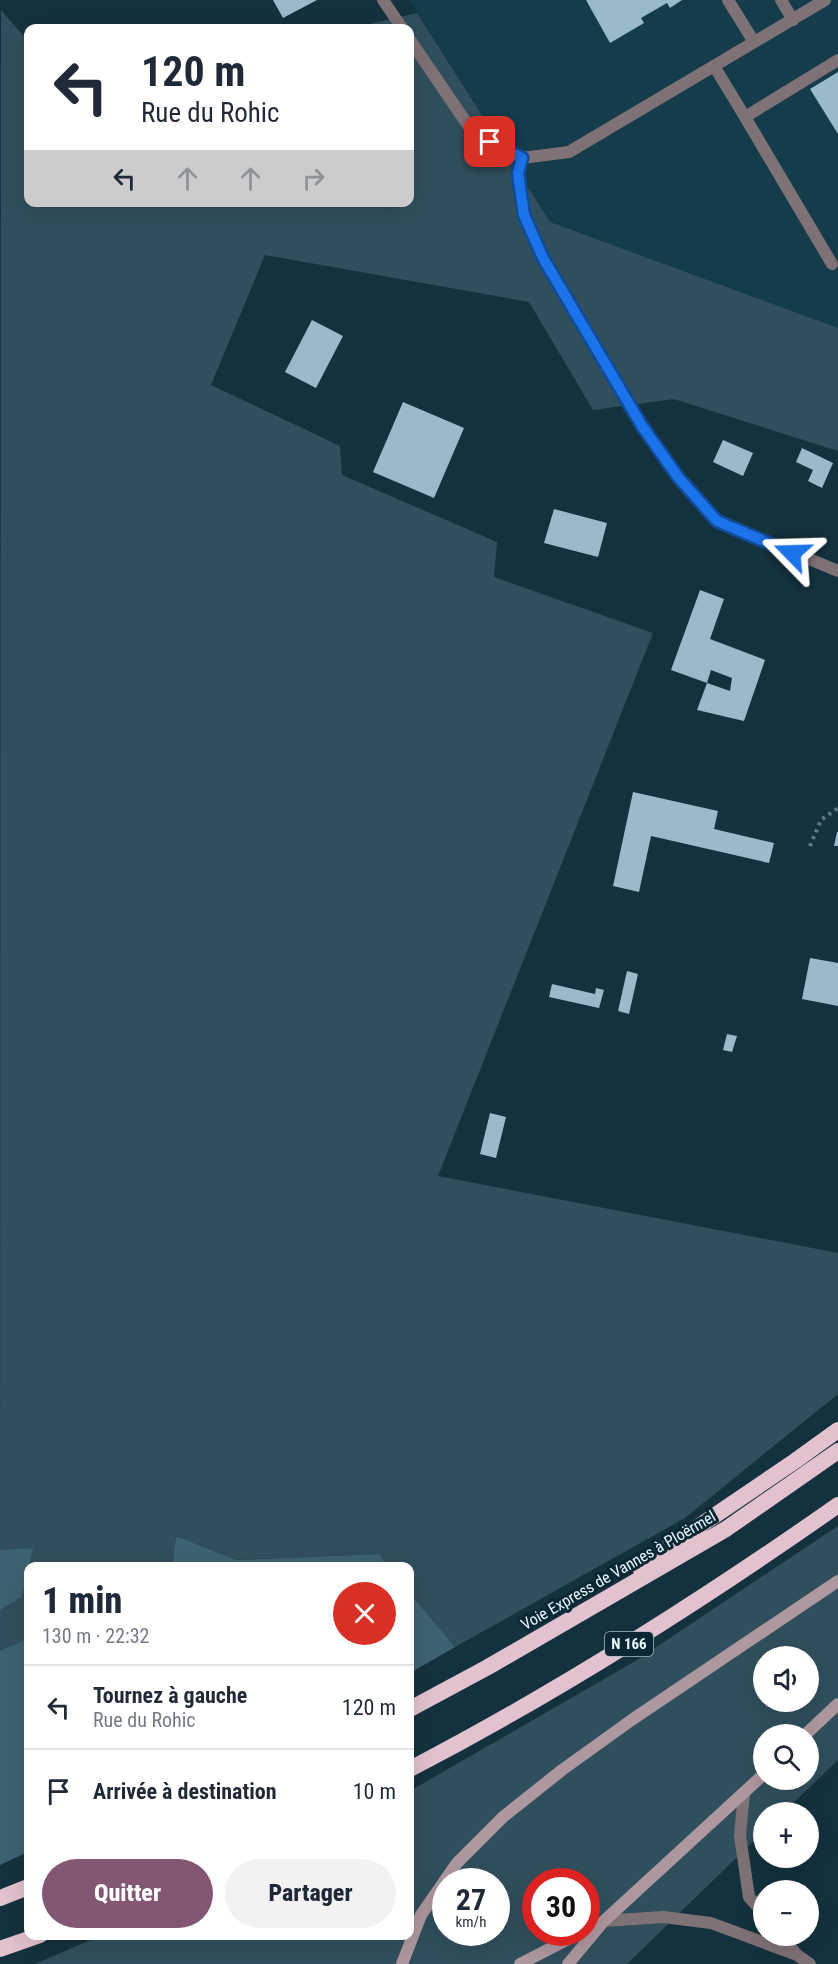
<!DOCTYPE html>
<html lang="fr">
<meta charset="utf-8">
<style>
:root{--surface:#fff;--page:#f2f2f3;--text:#1f2937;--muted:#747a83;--line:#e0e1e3;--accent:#835673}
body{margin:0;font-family:"Roboto Condensed",sans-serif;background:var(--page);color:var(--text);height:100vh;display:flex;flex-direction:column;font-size:22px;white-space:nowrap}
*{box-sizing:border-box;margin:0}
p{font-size:20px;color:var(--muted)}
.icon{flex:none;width:33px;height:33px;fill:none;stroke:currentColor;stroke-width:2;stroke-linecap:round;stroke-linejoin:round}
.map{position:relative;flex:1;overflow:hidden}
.sheet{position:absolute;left:24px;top:1562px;width:390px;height:378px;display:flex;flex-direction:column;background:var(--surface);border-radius:12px;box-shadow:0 6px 24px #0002}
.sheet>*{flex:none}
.guide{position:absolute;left:24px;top:24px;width:390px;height:183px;border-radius:12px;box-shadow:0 6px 24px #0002;background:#fff;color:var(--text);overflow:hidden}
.controls{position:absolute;left:753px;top:1646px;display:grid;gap:12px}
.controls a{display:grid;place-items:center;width:66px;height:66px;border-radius:50%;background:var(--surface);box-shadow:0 6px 24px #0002;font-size:30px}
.speed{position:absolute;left:432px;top:1868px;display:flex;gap:12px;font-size:30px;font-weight:700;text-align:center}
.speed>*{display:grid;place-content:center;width:78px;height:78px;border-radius:50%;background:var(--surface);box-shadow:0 6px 24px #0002;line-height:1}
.speed small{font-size:15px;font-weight:400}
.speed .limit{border:9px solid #d22;background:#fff;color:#111}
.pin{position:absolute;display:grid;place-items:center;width:51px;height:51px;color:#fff;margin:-26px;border-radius:12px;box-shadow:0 3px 9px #0006}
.me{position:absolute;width:66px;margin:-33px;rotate:292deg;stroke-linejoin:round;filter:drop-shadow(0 0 4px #0008)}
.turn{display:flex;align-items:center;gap:21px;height:126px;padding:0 18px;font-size:27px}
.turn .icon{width:78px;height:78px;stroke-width:2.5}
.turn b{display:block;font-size:42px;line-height:51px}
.lanes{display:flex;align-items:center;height:57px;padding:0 18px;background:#0003;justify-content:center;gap:30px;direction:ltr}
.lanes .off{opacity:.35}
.round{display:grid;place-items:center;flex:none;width:63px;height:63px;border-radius:32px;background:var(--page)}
.headline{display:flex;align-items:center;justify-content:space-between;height:102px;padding:0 18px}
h1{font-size:36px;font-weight:800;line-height:45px}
.action{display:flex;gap:12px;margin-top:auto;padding:12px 18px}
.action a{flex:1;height:69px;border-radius:36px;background:var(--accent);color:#fff;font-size:24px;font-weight:800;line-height:69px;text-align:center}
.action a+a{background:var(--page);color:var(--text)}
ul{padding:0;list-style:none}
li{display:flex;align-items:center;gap:18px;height:84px;padding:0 18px;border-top:2px solid var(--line)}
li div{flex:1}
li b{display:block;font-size:22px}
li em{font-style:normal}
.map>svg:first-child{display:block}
.built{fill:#143c4b}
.green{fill:#304f5c;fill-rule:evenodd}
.forest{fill:#3d6271}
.building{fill:#99bac8}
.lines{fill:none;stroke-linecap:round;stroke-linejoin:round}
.path{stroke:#627a84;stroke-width:4;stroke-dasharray:3 4.5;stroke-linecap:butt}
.service{stroke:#7f7276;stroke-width:12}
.minor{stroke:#7f7276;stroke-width:12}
.secondary{stroke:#ae98a0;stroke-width:12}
.trunk{stroke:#e2c2ce;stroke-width:16}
.route-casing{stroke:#114b97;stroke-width:15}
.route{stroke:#1a73e8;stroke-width:10}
.labels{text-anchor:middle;stroke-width:6;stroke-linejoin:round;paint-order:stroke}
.shield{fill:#092833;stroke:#a6bac1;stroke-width:1.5}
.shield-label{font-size:15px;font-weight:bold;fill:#eaf8fe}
.street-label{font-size:16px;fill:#eaf8fe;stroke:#092833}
</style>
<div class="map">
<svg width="838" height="1964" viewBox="0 0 838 1964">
<rect width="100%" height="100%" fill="#14323d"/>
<path class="built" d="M409,0H838V328L550,222Z"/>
<path class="green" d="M1,10L28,41V202H410V28H352L417,13L550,222L838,328V451L674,399L593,410L529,302L265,255L211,385L340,446L342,475L497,542L494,577L653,633L438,1176L838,1253V1394L685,1518L455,1647L410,1593V1566H388L379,1554L237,1560L176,1536L172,1566H29L32,1549L0,1550Z
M838,1526V1760L784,1812H764L763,1832L627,1964H35L102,1935H410V1791L637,1660ZM764,1656H808V1701H764ZM764,1734H808V1779H764ZM446,1881H496V1932H446ZM536,1881H586V1932H536Z
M28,1567V1638L0,1651V1610L22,1597Z"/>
<path class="forest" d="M176,1536L237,1560L379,1554L388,1566H172Z
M33,1548L22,1597L0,1610V1550Z
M410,1593L455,1647L410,1673Z
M28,1638V1852L0,1865V1651Z"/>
<path class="building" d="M273,0H317L283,18Z
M586,0H682L670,8L667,3L641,18L644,23L610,43Z
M838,72V134L810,89Z
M312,320L343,336L316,388L285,372Z
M403,402L464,428L434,498L373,472Z
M723,440L753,453L743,476L713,462Z
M802,448L833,463L822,488L808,481L813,470L796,462Z
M554,509L607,523L598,557L544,543Z
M700,590L724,599L710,639L765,660L744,721L697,710L707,683L730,691L732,678L711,670L707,683L671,670Z
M633,792L718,811L714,829L774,843L769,863L651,836L639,892L613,886Z
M837,832H838V846H834Z
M810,958L838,963V1006L802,999Z
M627,971L638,974L629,1014L618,1011Z
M552,984L595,994L596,988L604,990L599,1008L549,997Z
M727,1034L737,1036L732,1052L723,1050Z
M490,1113L506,1117L496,1158L480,1154Z"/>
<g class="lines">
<path class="path" d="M810,846L821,820L838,808"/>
<path class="service" d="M728,0L754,42
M781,0L793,20
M714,66L745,117L838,60
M745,117L832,264"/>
<path class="minor" d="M383,0L402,28
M410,40L474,134L522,158L518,173L523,215L543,258L642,426L678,477L717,521L838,571
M522,158L569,152L825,0
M744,1793L740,1836L749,1897L764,1914
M604,1921L663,1917L711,1923L797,1955
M781,1935L797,1955L810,1964"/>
<path class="secondary" d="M806,1734L838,1704
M402,1964L421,1915L457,1863L503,1817L562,1770L633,1719L838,1581
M520,1964L582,1932
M568,1964L604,1921L764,1774"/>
<path class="trunk" d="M639,1567L795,1461L838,1430
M410,1709L488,1667L726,1529L838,1451
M410,1769C560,1691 700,1602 838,1505
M0,1898L28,1887
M0,1949L40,1935"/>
</g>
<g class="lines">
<g class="route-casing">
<path id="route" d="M490,142L522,158L518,173L524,215L543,258L642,426L678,477L717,521L792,553"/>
</g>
<use href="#route" class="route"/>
</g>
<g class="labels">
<rect class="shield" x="605" y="1632" width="48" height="24" rx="4.5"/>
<g class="shield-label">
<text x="629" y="1649">N 166</text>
</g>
<g class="street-label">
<text transform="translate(618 1570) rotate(-30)" y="6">Voie Express de Vannes à Ploërmel</text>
</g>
</g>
</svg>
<div class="controls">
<a><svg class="icon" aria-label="sound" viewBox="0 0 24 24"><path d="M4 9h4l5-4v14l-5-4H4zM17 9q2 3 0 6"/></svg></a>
<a><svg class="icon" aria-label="search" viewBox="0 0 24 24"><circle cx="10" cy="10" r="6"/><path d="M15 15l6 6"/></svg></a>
<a>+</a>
<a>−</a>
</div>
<div class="speed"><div>27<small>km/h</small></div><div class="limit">30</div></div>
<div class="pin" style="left:490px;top:142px;background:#d93025"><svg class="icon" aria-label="arrive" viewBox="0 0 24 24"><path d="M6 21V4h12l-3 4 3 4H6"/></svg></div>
<svg class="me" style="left:792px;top:553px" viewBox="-20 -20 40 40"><path d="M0-17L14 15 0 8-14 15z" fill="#1a73e8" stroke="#fff" stroke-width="4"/></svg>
<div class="guide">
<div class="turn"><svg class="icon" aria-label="left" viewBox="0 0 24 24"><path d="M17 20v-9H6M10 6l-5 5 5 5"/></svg><div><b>120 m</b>Rue du Rohic</div></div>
<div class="lanes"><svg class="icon" aria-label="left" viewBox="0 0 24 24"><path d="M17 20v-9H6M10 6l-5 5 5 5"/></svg><svg class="icon off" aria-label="ahead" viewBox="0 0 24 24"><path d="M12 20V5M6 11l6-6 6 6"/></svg><svg class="icon off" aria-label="ahead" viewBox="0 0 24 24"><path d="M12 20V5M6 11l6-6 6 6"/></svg><svg class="icon off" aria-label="right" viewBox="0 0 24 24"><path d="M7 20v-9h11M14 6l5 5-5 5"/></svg></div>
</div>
<section class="sheet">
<div class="headline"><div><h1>1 min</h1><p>130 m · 22:32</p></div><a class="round" style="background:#d93025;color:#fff"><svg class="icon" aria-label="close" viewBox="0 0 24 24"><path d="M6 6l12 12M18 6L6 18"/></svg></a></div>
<ul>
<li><svg class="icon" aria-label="left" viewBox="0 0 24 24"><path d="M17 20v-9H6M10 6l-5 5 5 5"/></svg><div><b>Tournez à gauche</b><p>Rue du Rohic</p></div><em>120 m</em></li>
<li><svg class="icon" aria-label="arrive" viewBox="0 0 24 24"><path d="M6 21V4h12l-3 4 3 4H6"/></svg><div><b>Arrivée à destination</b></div><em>10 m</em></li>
</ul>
<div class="action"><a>Quitter</a><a>Partager</a></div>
</section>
</div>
